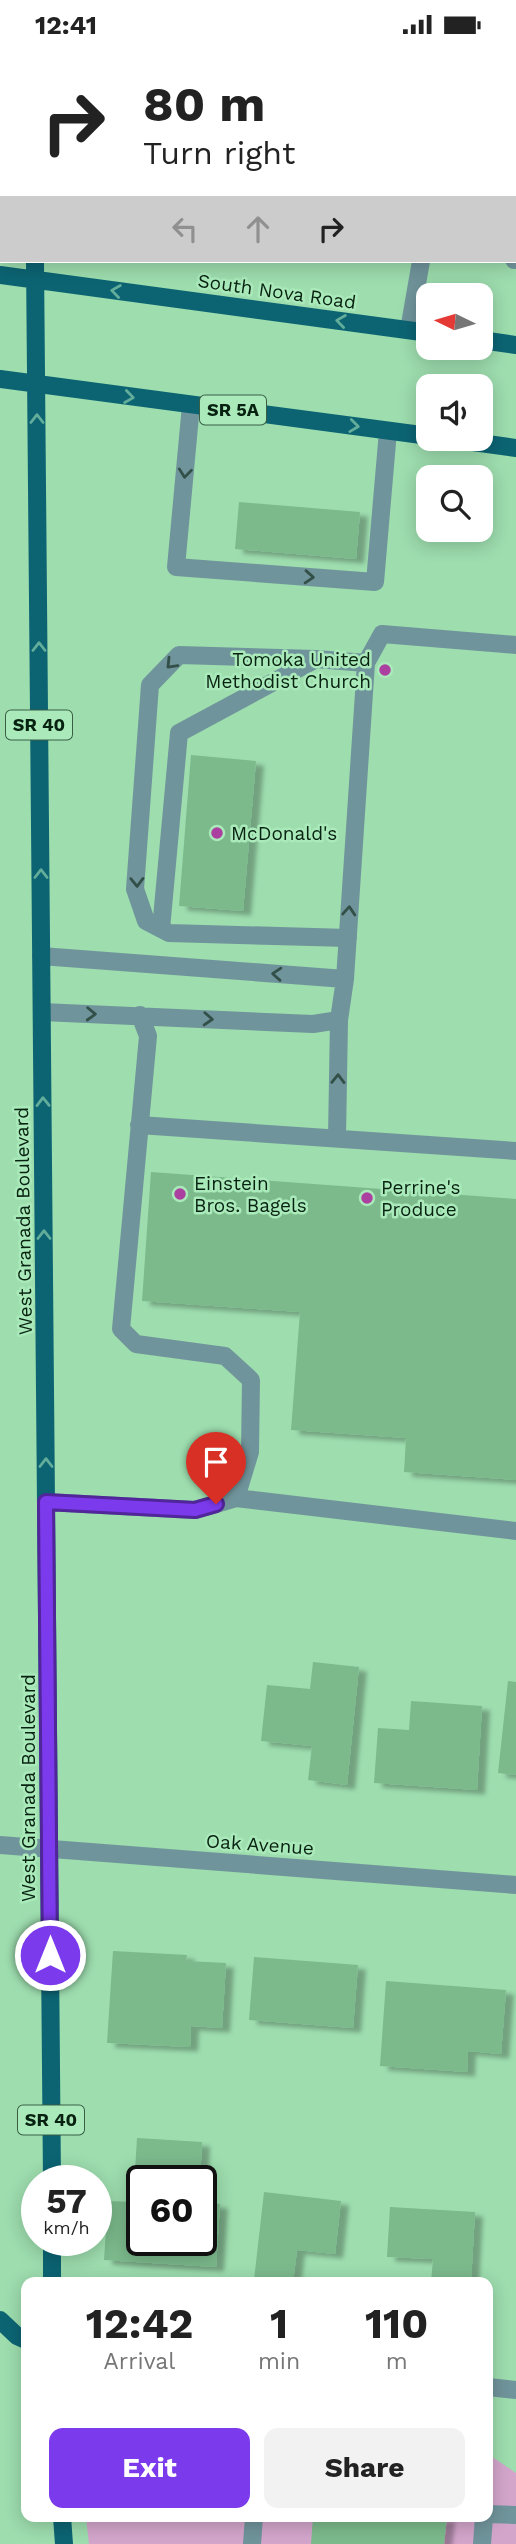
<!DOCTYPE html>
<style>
:root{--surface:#fff;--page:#f2f2f2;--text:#222;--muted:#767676;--accent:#7c3aed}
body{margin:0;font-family:"Work Sans",sans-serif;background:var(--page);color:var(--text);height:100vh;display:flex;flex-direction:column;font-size:26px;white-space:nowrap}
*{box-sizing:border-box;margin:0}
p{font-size:23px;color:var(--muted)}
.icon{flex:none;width:38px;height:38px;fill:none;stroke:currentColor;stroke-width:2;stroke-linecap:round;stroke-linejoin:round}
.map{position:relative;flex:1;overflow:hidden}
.side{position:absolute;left:21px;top:2228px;width:472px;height:245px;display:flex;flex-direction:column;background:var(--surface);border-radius:14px;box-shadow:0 4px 18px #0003}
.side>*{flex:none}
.top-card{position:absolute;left:0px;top:0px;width:516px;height:214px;box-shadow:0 4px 18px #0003;background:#fff;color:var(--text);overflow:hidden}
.needle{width:46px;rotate:275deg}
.buttons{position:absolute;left:416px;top:234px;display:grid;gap:14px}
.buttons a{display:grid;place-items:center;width:77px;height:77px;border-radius:14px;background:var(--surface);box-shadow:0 4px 18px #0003;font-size:35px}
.speed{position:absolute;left:21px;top:2116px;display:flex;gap:14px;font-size:35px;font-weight:700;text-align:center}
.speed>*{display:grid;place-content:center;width:91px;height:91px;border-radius:50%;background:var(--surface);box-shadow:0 4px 18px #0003;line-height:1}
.speed small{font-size:18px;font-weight:400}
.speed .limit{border:4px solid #111;border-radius:10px;background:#fff;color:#111}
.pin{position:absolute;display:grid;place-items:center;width:60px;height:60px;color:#fff;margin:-72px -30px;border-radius:50% 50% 50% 0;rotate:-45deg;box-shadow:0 0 7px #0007}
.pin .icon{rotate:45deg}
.me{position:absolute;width:77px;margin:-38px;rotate:0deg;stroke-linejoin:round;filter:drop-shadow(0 0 5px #0008)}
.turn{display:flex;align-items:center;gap:24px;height:147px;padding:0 28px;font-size:32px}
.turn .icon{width:91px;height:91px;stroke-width:2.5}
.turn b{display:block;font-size:49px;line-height:60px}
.lanes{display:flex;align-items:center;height:66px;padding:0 28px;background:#0003;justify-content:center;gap:35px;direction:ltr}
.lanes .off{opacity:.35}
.eta{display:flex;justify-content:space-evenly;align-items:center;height:119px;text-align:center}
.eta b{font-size:42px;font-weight:700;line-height:49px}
.cta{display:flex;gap:14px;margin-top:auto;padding:14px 28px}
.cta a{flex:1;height:80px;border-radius:14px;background:var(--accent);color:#fff;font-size:28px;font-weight:700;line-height:80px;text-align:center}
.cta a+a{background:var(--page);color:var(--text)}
.status{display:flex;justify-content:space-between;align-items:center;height:49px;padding:0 35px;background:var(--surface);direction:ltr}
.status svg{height:19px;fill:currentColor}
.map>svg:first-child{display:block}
.green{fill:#d3a5cb}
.building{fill:#7bba8c;filter:url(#shadow)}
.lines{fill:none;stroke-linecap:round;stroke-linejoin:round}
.lane{stroke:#70949b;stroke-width:18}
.street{stroke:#70949b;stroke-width:18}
.primary{stroke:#0c6473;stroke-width:18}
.oneway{stroke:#63ae9a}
.oneway2{stroke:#325048}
.route-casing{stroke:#51269a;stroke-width:18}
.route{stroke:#7c3aed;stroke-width:12}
.poi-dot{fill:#ac40a0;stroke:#aaeaba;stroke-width:2.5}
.labels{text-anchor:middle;stroke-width:5;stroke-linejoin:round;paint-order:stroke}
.shield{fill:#aaeaba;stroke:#395e44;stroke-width:2}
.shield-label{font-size:18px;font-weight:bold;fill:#082211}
.street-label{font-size:19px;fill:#082211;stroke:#aaeaba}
.poi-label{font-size:19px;fill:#082211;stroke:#aaeaba;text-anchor:start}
</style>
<div class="status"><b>12:41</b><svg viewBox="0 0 49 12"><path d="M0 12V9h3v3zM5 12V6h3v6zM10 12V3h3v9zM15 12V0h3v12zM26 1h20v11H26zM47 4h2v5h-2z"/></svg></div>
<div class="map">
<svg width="516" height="2495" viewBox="0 0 516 2495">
<defs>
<filter id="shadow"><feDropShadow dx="8" dy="4.5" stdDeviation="2" flood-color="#0004"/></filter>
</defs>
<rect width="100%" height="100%" fill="#9dddae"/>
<path class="green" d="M488,2405L516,2424V2495H89L86,2468H488Z"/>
<path class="building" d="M239,453L360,463L356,510L235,500Z
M191,706L256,712L243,862L179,857Z
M151,1123L516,1150V1431L404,1423L406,1389L291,1381L300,1263L142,1252Z
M313,1613L359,1618L347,1736L308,1731L312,1697L261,1692L267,1636L310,1640Z
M508,1632L516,1633V1726L498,1724Z
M411,1652L482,1657L477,1741L374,1734L378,1679L409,1681Z
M113,1902L187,1906L186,1912L226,1914L222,1979L191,1977L190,1998L107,1994Z
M254,1908L358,1916L353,1979L249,1971Z
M386,1932L506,1941L501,2005L468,2002L467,2023L380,2017Z
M137,2089L202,2093L200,2132H142V2191H201V2153L220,2155L216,2218L104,2211L108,2152L133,2153Z
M264,2143L341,2152L335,2205L297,2201L293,2233L254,2231Z
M390,2158L475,2163L471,2233H431L433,2210L387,2208Z
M313,2468H447L444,2495H311Z"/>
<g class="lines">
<path class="lane" d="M450,2V0
M514,211H516
M409,281L421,212
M191,356L176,518L375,533L388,382
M366,614L382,585L516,596
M161,880L179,684L316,610
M41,907L345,930
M42,963L313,975L339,971L345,930L366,614L316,610L179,606L150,636L135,840L146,872L169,884L348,889
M139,1076L516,1102
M337,1089L339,971
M236,1449L516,1482
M46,1453L195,1461L236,1449L250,1403L251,1331L225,1307L136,1295L121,1280L148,987L140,966
M488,2465L516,2466
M252,2495L254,2468
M482,2495L484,2468"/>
<path class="street" d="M0,1796L516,1836
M488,2338L516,2341"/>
<path class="primary" d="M34,0V2
M35,212L52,2132
M0,226L429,284
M481,291L516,296
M0,330L429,387
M451,390L516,399
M52,2191V2233
M0,2271L17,2287L26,2291
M62,2468L64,2495"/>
</g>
<defs><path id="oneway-chevron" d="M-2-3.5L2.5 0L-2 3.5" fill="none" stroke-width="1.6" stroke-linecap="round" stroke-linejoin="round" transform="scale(1.75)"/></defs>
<g class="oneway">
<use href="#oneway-chevron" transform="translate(116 242) rotate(-172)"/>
<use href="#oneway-chevron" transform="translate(341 272) rotate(-172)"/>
<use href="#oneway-chevron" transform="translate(129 348) rotate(8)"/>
<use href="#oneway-chevron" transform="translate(37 370) rotate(-90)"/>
<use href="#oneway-chevron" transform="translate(354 377) rotate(7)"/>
<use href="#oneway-chevron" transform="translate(39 598) rotate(-90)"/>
<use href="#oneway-chevron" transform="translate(41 825) rotate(-90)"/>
<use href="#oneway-chevron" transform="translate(43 1053) rotate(-91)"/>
<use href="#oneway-chevron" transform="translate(44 1186) rotate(-90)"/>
<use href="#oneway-chevron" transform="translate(46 1414) rotate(-90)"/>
</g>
<g class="oneway2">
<use href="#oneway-chevron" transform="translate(185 424) rotate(96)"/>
<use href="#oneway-chevron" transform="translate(309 528) rotate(4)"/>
<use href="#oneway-chevron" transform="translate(171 615) rotate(134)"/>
<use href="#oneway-chevron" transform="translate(137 833) rotate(89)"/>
<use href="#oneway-chevron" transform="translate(349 862) rotate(-86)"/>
<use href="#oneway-chevron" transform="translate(277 925) rotate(-176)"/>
<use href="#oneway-chevron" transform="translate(91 965) rotate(2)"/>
<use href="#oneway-chevron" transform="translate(208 970) rotate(3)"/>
<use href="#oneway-chevron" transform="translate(338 1030) rotate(-89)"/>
</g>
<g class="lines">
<g class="route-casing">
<path id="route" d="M50,1906L46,1453L195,1461L216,1455"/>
</g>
<use href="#route" class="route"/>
</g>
<g class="poi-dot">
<circle cx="385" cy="621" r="7"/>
<circle cx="217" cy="784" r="7"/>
<circle cx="180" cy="1145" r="7"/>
<circle cx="367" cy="1149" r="7"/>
</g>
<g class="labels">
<g class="shield">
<rect x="200" y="346.5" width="66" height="29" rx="5"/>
<rect x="6" y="661.5" width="66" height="29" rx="5"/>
<rect x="18" y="2056.5" width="66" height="29" rx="5"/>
</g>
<g class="shield-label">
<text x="233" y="367">SR 5A</text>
<text x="39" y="682">SR 40</text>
<text x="51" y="2077">SR 40</text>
</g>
<g class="street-label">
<text transform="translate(277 242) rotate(8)" y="7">South Nova Road</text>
<text transform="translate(23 1172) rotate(-91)" y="7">West Granada Boulevard</text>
<text transform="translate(28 1739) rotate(-90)" y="7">West Granada Boulevard</text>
<text transform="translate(260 1795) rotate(4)" y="7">Oak Avenue</text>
</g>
<g class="poi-label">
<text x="371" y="617" text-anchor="end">Tomoka United<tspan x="371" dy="22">Methodist Church</tspan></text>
<text x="231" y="791">McDonald's</text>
<text x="194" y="1141">Einstein<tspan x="194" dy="22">Bros. Bagels</tspan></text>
<text x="381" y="1145">Perrine's<tspan x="381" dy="22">Produce</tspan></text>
</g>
</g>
</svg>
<div class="buttons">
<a><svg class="needle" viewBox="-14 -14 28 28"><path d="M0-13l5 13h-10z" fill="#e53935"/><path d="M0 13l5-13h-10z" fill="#767676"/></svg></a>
<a><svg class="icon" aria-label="sound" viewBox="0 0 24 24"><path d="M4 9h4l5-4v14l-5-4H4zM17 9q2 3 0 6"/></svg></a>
<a><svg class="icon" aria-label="search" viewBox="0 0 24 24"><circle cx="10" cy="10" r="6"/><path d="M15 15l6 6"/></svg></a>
</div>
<div class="speed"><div>57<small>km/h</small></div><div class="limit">60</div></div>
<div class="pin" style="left:216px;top:1455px;background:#d93025"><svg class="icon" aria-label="arrive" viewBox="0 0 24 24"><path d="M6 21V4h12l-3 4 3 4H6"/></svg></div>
<svg class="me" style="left:50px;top:1906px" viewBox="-20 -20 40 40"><circle r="17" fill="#7c3aed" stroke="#fff" stroke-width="3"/><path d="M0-11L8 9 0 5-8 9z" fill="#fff"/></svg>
<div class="top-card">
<div class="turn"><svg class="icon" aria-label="right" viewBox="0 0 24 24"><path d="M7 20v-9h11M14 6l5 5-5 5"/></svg><div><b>80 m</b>Turn right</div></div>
<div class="lanes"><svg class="icon off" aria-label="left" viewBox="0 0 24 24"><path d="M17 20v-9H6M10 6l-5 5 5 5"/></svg><svg class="icon off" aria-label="ahead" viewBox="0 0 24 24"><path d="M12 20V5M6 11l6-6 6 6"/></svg><svg class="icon" aria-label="right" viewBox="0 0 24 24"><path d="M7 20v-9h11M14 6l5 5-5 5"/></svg></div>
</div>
<section class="side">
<div class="eta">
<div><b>12:42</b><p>Arrival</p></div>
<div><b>1</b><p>min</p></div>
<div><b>110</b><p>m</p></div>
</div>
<div class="cta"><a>Exit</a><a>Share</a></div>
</section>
</div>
